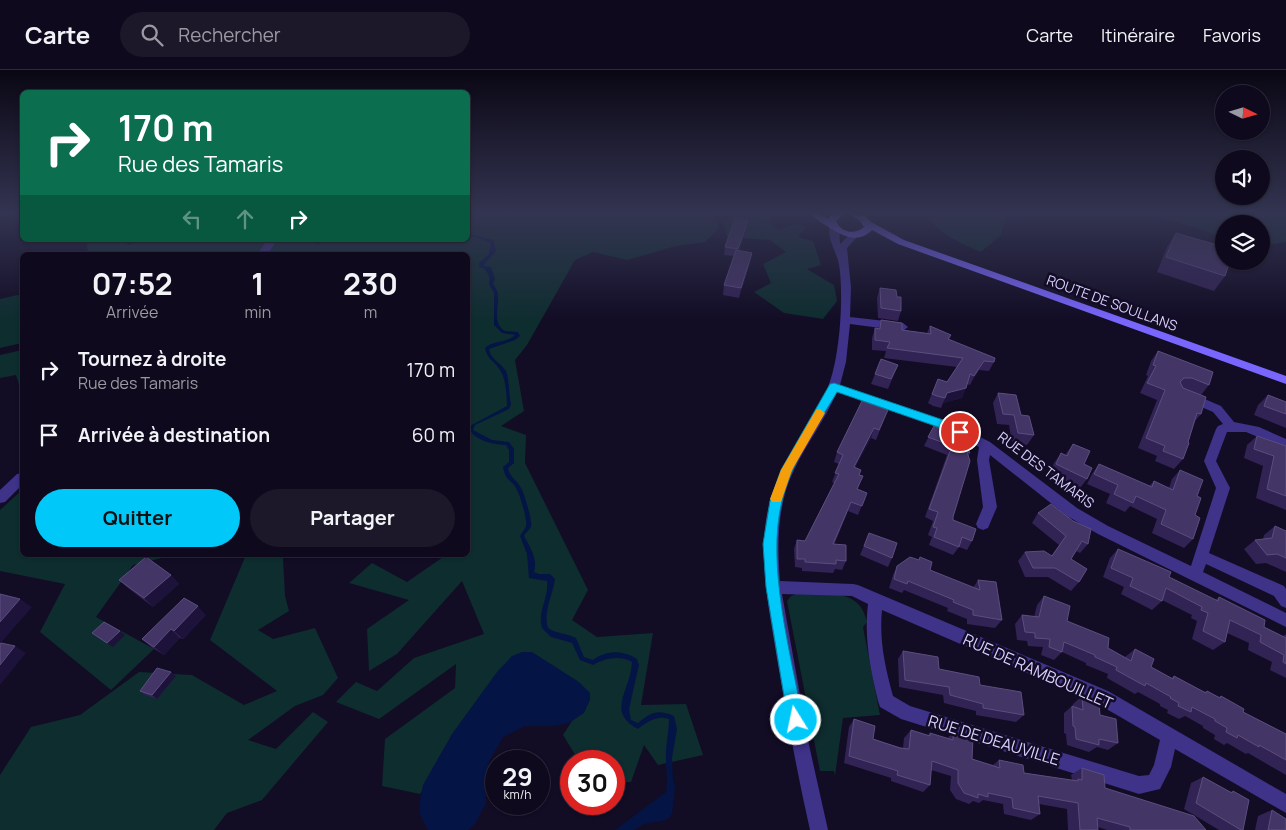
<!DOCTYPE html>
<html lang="fr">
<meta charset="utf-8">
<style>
:root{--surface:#0e091c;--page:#1c1729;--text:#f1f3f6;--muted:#9b9aa3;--line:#2e2a3b;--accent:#00c9fa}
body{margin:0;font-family:Manrope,sans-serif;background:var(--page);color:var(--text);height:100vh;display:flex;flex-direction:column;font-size:19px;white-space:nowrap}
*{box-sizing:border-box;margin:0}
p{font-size:16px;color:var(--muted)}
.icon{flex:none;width:28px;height:28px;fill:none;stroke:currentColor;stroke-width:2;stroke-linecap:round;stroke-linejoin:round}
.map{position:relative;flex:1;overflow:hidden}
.side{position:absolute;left:20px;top:182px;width:450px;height:305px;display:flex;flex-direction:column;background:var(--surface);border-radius:8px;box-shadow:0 1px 4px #0004,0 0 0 1px var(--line)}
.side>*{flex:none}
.guide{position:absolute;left:20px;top:20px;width:450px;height:152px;border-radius:8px;box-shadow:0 1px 4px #0004,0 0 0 1px var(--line);background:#0b6e4f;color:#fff;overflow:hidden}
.needle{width:32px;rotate:95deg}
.fabs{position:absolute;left:1215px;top:15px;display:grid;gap:10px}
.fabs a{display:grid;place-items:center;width:55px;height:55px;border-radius:50%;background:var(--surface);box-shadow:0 1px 4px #0004,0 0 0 1px var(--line);font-size:25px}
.speed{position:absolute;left:485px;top:680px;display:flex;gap:10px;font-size:25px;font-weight:700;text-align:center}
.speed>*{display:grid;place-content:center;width:65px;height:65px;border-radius:50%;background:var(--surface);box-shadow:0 1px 4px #0004,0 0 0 1px var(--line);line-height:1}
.speed small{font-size:12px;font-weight:400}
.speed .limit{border:8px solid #d22;background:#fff;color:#111}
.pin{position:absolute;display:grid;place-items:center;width:42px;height:42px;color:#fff;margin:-21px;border:2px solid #fff;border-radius:50%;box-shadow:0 1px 5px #0007}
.me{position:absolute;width:55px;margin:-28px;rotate:350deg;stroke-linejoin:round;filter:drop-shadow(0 0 4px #0008)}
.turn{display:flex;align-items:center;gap:18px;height:105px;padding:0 15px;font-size:22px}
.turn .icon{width:65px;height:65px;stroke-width:2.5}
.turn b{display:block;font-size:35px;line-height:42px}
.lanes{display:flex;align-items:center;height:48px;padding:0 15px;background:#0003;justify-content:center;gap:25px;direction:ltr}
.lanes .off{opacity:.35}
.eta{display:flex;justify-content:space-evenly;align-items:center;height:85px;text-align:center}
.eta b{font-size:30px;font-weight:700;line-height:35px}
.action{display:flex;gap:10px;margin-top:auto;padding:10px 15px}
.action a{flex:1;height:58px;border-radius:30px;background:var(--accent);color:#111;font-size:20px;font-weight:700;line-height:58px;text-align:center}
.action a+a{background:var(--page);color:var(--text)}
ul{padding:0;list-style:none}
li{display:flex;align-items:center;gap:15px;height:65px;padding:0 15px}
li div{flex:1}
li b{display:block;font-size:19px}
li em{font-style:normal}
header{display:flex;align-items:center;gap:30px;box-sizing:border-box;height:70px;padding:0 25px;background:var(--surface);border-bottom:1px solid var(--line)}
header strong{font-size:24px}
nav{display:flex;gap:28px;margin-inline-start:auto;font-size:18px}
.search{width:350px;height:45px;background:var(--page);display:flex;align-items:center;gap:12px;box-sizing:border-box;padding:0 18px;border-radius:28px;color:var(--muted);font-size:19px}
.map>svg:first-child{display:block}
.green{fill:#0e2d2f}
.water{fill:#041545}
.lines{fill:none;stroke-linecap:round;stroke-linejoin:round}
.minor{fill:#3e3289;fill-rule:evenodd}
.secondary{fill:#7966ff;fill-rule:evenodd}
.wall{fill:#322355}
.shaded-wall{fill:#1d123a}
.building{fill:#443567;stroke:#5b4e7f}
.route{fill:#00c9fa;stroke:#0083a2}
.slow{fill:#f59e0b}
.labels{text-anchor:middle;stroke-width:5;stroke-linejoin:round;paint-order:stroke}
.street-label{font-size:14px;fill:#dacfff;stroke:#120c25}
.near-street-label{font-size:16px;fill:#dacfff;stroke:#120c25}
</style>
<header>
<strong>Carte</strong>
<div class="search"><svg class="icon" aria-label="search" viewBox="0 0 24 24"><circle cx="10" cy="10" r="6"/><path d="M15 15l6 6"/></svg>Rechercher</div>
<nav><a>Carte</a><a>Itinéraire</a><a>Favoris</a></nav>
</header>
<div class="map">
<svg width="1286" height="760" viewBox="0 0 1286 760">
<rect width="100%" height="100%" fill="#120c25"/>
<path class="green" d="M468,144H712L719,158L705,172L676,176L627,190L593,182L575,190L527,275L515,290L524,341L501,356L526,365L525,393L588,520L572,550L597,567L653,563L641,635L686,634L703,685L658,695L644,675L631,712H614V691H579L563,665L590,623L512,586L420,724L382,716L385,669L455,618L456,594L379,649L336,632L356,612L377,621L414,588L484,564L462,511L397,584L369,601L367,559L409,530L349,513L372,493L407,512L446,485H468V185H88L87,170H129L125,172L129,175L142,170H315V174L349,170H468Z
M736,144L771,146L769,153L778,160L796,154L806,157L798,167L813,171L821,195L807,199L834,215L837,231L823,249L784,243L754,222L771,213L763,194L786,182L770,170L727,167L723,153Z
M932,144H1007L1001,165L981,182C960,173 943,166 929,149Z
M1152,144H1286V172L1261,176V154H1224V167Z
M22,224V273L0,278V229Z
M22,280V324L16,305L0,308V285Z
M22,420V485H174L133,495L96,547L154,579L111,620L40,562L65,514L0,501V440Z
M246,485H285L283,487L285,526L289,541L258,560L273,569L315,558L338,608L323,625L295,636L248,670L276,679L313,642L328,652L262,730L227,743L214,760H0V705L31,657L80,645L139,602L192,605L244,635L277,621L210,570Z
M799,523C828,524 860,518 867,552L863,557L880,645L843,648L835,706L834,701H820L787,531L791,526Z"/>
<path class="water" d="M468,164L493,170L496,181L483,196L491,197L495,209L493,214C495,217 498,221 498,225C499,238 492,253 505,261L518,262L520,266L515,270L489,279C491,290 500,292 506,301C509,307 509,326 511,334L509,339L475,355L473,360L492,370L509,372L514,379V393L508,398C510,408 517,410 521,418C524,422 533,453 531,456C530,460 526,462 524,466C530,477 538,489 534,502L539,504H550L555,509C553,525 543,541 548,558C557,564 567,563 576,568L584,587L593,590C606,580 624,580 637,589L639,595L629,639L631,650L638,653C651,642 658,639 674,646L677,659L672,688L673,711L675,716L672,744L667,750L644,754L634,760H615L666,722C668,711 666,701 666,690C665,676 669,663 669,649C657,645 647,652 638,659C605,642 631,620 632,592C620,585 605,588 593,595L580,590L572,573L551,567L542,558C537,541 549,528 547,511L529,508L527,484L520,466C522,462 525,459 526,456C528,452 520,425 517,420C512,409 506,413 503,397L509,392V380L506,375C492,374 474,371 468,357L507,336C507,327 506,308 500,300C494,290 488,291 485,278C493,270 507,273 515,265L502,263L494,255V223L489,214C491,206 487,199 479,197V193L489,184L491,173L476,167L468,166Z
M522,582H532L579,612L590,623V630L584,643L569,653L552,656H525L503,667L490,690L485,707L486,733L475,754L468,760H428L420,744L419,734L423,715L452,664L497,602L512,586Z"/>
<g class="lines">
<path class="minor" d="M834,155L839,158L840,174L851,163L854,162L859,165L847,178L851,217L850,247L903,253L908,257L903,261L850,254L846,292L840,315L952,353L990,372L1077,438L1108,456L1191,496L1216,418L1204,391L1216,359L1218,356L1223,354L1213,342L1185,330L1183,327L1185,324H1193L1221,336L1234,352L1259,357L1286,369V379L1246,362H1227L1216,391L1230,418L1209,483L1284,516L1286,519V538L1281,536L1274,526L1206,494L1203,502L1286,543V557L1098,464L1067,446L990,385L989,390L997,437L988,458L983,460L978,458L976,454L983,437L977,390L979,377L944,359L837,322C825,350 807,373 794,400C777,435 777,473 780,511L853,514L858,515L1108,621L1286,724V743L1175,679L1171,697L1160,719L1139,724L901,649L880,637L878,631C870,598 864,568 868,534L852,526L782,524L809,675L828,760H810C797,703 787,646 777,589C770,543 759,496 766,450C775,392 809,367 828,317C840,287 844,226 839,194C836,181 829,173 829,158ZM882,540L1096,633L1160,670L1154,695L1149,705L1139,706L910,636L893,626C885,597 879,570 882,540Z
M267,170H277L267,185H257Z
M22,403V415L5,432L0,433V420L17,404Z"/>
<path class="secondary" d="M810,144H821L828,149L832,144H844L836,151C841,163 855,165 864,157L859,150L849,144L865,146L871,152L904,170L1286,306V314L898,174L872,160C857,175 841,165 827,156C821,152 815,149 810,144Z"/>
</g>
<path class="wall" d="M747,158L739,181L750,193L739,228L723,225L724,215L734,186L724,185L725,177Z
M1176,163L1225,206L1214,221L1157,202L1167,177Z
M880,218L897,227L901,241L898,251L878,248L877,228Z
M881,250L902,260L927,263L930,256L951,265L949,270L994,292L989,301L979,300L970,315L967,314L962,328L943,333L941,338L933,336L928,333L938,309L947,312L957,297L884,288L886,281L872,280V268L875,258L879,259Z
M1158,281L1209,315L1201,325V344L1195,351L1183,389L1174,399L1155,391L1157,386L1138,378L1157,330L1140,323L1148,306L1146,305L1151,291Z
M898,295L888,319L871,314L875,304Z
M998,323L1034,365L1027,375L1012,373L1009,355L997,354L993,333Z
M1268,325L1286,344V358L1254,345L1258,335Z
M884,350L876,370L871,368L855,397L860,405L857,419L867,423L858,445L848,441L834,475L846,491L842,500L835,499L833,503L802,501V498L795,497L794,479L797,470L805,471L834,413L832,412L839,394L834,392L837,382Z
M934,356L955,365L958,359L970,383L968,387L953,447V450L972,471L967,480L959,477L953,485L929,475L932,467L928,465L933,451L925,447L947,385L924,376Z
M1257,366L1286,376V440L1256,428L1263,396L1244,388L1247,375Z
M1073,374L1084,394L1087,409L1080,418L1049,404L1054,393L1061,383L1065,385Z
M1099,394L1149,416L1154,411L1169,418L1172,409L1180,400L1197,426L1193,469L1184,478L1152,463L1157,449L1130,436L1125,442L1106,433L1110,424L1087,414L1092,404Z
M1038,443L1088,474L1080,483L1076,481L1071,489L1079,512L1071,521L1048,507H1025L1018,491L1025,482L1051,486L1059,475L1032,453Z
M1275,456L1286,461V502L1266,493L1256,494L1244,479L1255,470L1263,469L1264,465Z
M869,463L892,488L888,497L860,485Z
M1118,479L1169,507L1215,530L1219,527L1264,557L1283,566L1286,564V608L1270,600L1272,592L1248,580L1249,573L1227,563L1225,572L1213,580L1192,569L1197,551L1191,548L1192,545L1162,530V531L1152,540L1121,524L1124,517L1103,507L1110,488Z
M920,487L930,500L973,518L978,510L1002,550L995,558L967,554V549L947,541L948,538L904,520L902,523L889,518L893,505L897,496L919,490Z
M171,505L179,514L153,537L128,518L119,510Z
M1044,526L1067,551L1108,578L1125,587L1135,579L1151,597L1171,608L1174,606L1204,622L1207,621L1219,627L1221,626L1243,642L1286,664V705L1248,683L1246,684L1227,673L1224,675L1214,669L1215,665L1203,658V656L1185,646L1179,649L1167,643L1168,640L1160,636V634L1138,622L1135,624L1107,608L1108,604L1086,595V593L1062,582L1054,590L1041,585L1043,577L1028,576L1027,571L1017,570L1015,554L1022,545L1034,547L1037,535Z
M206,545L183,569L180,568L164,585L151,577L142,569Z
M903,581L939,599L980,615L1024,645L1016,652L976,645V641L944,633L943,625L899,617L898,589Z
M171,602L176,606L157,629L145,625L140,621Z
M1082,626L1100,645L1118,673L1108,680L1097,677L1089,682L1067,675L1066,664L1064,663V643L1072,636H1073V634Z
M854,649L873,669L903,678L904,668L911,660L928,665L930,663L947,669L953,662L972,689L993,695L999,690L1024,703L1072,710L1071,705L1082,698L1105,718L1206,760H1107L1098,757V760H1068L1067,739L1039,734L1040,744L1031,750L1004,744L1003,734L983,730L979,733L973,731L969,734L956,729L950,720L951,706L931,700L930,715L923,722L891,711V708L844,693L849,657Z
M1203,707L1230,722L1233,721L1243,760H1219L1184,739L1191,713Z
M1272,740L1286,760H1255L1258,746Z"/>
<path class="shaded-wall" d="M748,151L747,158L737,187L738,179Z
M752,183L750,193L739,228L741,218Z
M984,291L979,300L970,315L974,306Z
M966,318L962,328L943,333L947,323Z
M874,358L871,368L851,406L854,397Z
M171,505L179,514L153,537L144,528Z
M20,529L32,537L0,574V552Z
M198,536L206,545L183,569L174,561Z
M171,559L180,568L164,585L154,577Z
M120,561L125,565L113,577L107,573Z
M15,576L26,583L0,615V595Z
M171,602L176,606L157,629L152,625Z"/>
<path class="building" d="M735,149L748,151L738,179L725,177Z
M1176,163L1224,177V191H1230L1225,206L1166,187Z
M736,180L752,183L741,218L724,215Z
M880,218L896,220L897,227H901V241L881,238Z
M881,250L902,253V260L931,264L930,256L951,265L948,269L995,288L994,292L984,291L974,306L970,304L966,318L947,323L945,328L937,326L932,324L938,309L947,312L963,288L887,278L890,272L875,270V258L880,259Z
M1158,281L1213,302L1209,315L1192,308H1184L1180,312L1183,318L1206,327L1201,344L1197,343L1188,372L1189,373L1183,389L1163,381L1165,376L1146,368L1165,320L1147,313L1156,296L1153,295Z
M881,289L898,295L891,309L875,304Z
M998,323L1016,325L1021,345L1029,346L1034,365L1018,363L1014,345L1003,344Z
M1268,325L1286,332V344L1264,336Z
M862,331L888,340L879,360L874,358L854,397L861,400L859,405L863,406L857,419L867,423L862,436L851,432L833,474L846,475V491L836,490V494L805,492V489H797V470L805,471L839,404L835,403L843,385L837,382Z
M934,356L956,365L958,359L970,383L967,382L970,391L953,447V450L976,459L972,471L962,467L959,477L934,467L937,458L933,457L938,442L929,439L952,376L928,367Z
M1257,366L1286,376V426L1267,419L1274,386L1254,379Z
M1073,374L1090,381L1084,394L1092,398L1087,409L1056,394L1061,383L1067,386Z
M1099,394L1152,417L1154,411L1173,420L1180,400L1203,410L1197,426L1201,428L1195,445L1200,448L1193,469L1161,454L1166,440L1136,426L1133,433L1114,424L1118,415L1094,404Z
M1051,434L1073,451L1091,459L1088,474L1082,471L1071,489L1087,499L1079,512L1055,498H1033L1025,482L1044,481L1052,486L1066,466L1038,443Z
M1275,456L1286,461V488L1277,484L1267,485L1255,470L1272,468Z
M869,463L897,473L892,488L864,476Z
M1118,479L1171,502L1169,507L1218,531L1219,527L1265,550L1264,557L1286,568V594L1283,592L1284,585L1260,572L1261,565L1230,550L1225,572L1203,561L1208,543L1201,540L1202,537L1166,518L1162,531L1130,516L1133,508L1111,498Z
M146,487L171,505L144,528L119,510Z
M910,487L919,490L920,487L932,492L930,500L980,520L978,510L996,512L1002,550L973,545V540L953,532L954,530L908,511L907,514L894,509L897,496Z
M0,524L20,529L0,552Z
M1044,526L1070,536L1067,551L1109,568L1108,578L1131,591L1135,579L1154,589L1151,597L1173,609L1174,606L1206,623L1207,621L1220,628L1221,626L1244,639L1243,642L1286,664V690L1259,675V677L1238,665L1237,668L1226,662L1227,658L1215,651V649L1192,637L1191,642L1178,636L1179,633L1170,628L1171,627L1146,613L1145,616L1116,600L1117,597L1095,587V585L1064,572L1062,582L1049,577L1050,569L1035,568V563L1025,562L1022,545L1039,547Z
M184,528L198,536L174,561L171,559L154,577L142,569Z
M104,552L120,561L107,573L92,563Z
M1,573L15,576L0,595V574Z
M903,581L938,587L939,599L979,607L980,615L1021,622L1024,645L983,638V634L950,625L949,617L905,610Z
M157,598L171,602L152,625L140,621Z
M1082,626L1099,634L1100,645L1116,649L1118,673L1099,669V675L1076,669L1075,657L1073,656L1072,636L1083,640Z
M854,649L875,656L873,669L900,678L909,679L911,660L930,666V663L953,670V662L973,668L972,689L1000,698L999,690L1023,695L1024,703L1078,711V709L1082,710V698L1104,705L1105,718L1194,746L1206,760H1130V757L1097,748L1098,760H1080L1078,733L1038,726L1040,744L1013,738L1012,728L988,723V727L978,724V728L964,723L958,713V700L932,691L930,715L897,705L898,701L849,686Z
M1203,707L1232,723L1233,721L1249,730L1243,760H1241L1196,733Z
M1272,740L1286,749V760H1268Z"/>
<linearGradient id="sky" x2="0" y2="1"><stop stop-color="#0a0714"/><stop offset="0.57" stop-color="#333451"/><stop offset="1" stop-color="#333451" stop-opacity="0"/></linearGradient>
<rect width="1286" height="251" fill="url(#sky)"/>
<path class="route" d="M834,313L952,353L964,359L966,362L960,366L944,359L837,322C817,356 791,392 782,431C766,495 791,584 803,650L801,655L796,658L790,655L788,650L766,517L763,474L770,431L781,400L830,314Z"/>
<path class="slow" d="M820,339L825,343L792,400L782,429L781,432H772L770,429L781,400L816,340Z"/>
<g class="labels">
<g class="street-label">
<text transform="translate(1112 233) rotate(20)" y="5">ROUTE DE SOULLANS</text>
<text transform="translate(1046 400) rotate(37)" y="5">RUE DES TAMARIS</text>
</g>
<g class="near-street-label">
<text transform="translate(1038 601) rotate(24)" y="6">RUE DE RAMBOUILLET</text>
<text transform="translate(994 670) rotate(17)" y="6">RUE DE DEAUVILLE</text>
</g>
</g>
</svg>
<div class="fabs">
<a><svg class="needle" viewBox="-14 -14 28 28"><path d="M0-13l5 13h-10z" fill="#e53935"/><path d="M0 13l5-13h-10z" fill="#9b9aa3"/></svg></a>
<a><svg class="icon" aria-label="sound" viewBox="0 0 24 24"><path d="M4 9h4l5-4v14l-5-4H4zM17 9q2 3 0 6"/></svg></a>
<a><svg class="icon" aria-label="layers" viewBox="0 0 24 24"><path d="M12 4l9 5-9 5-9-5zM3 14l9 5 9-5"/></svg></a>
</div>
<div class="speed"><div>29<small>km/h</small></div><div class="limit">30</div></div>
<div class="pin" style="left:960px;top:362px;background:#d93025"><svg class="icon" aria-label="arrive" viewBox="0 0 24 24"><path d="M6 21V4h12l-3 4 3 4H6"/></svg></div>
<svg class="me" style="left:796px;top:650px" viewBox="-20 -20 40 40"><circle r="17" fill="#00c9fa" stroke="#fff" stroke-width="3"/><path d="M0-11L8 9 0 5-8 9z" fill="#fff"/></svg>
<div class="guide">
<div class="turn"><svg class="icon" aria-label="right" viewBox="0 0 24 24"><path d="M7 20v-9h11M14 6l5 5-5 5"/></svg><div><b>170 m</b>Rue des Tamaris</div></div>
<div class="lanes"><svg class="icon off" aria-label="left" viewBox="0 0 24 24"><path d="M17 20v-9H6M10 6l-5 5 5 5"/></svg><svg class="icon off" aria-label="ahead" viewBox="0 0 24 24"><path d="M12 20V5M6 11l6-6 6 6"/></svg><svg class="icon" aria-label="right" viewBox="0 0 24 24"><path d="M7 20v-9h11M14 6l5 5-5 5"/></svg></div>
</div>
<section class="side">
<div class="eta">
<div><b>07:52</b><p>Arrivée</p></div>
<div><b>1</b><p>min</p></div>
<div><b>230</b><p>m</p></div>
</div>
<ul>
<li><svg class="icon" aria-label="right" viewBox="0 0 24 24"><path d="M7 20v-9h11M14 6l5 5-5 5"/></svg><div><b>Tournez à droite</b><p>Rue des Tamaris</p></div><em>170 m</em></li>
<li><svg class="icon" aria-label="arrive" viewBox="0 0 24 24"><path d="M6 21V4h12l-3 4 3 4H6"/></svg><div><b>Arrivée à destination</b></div><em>60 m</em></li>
</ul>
<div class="action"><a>Quitter</a><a>Partager</a></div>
</section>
</div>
